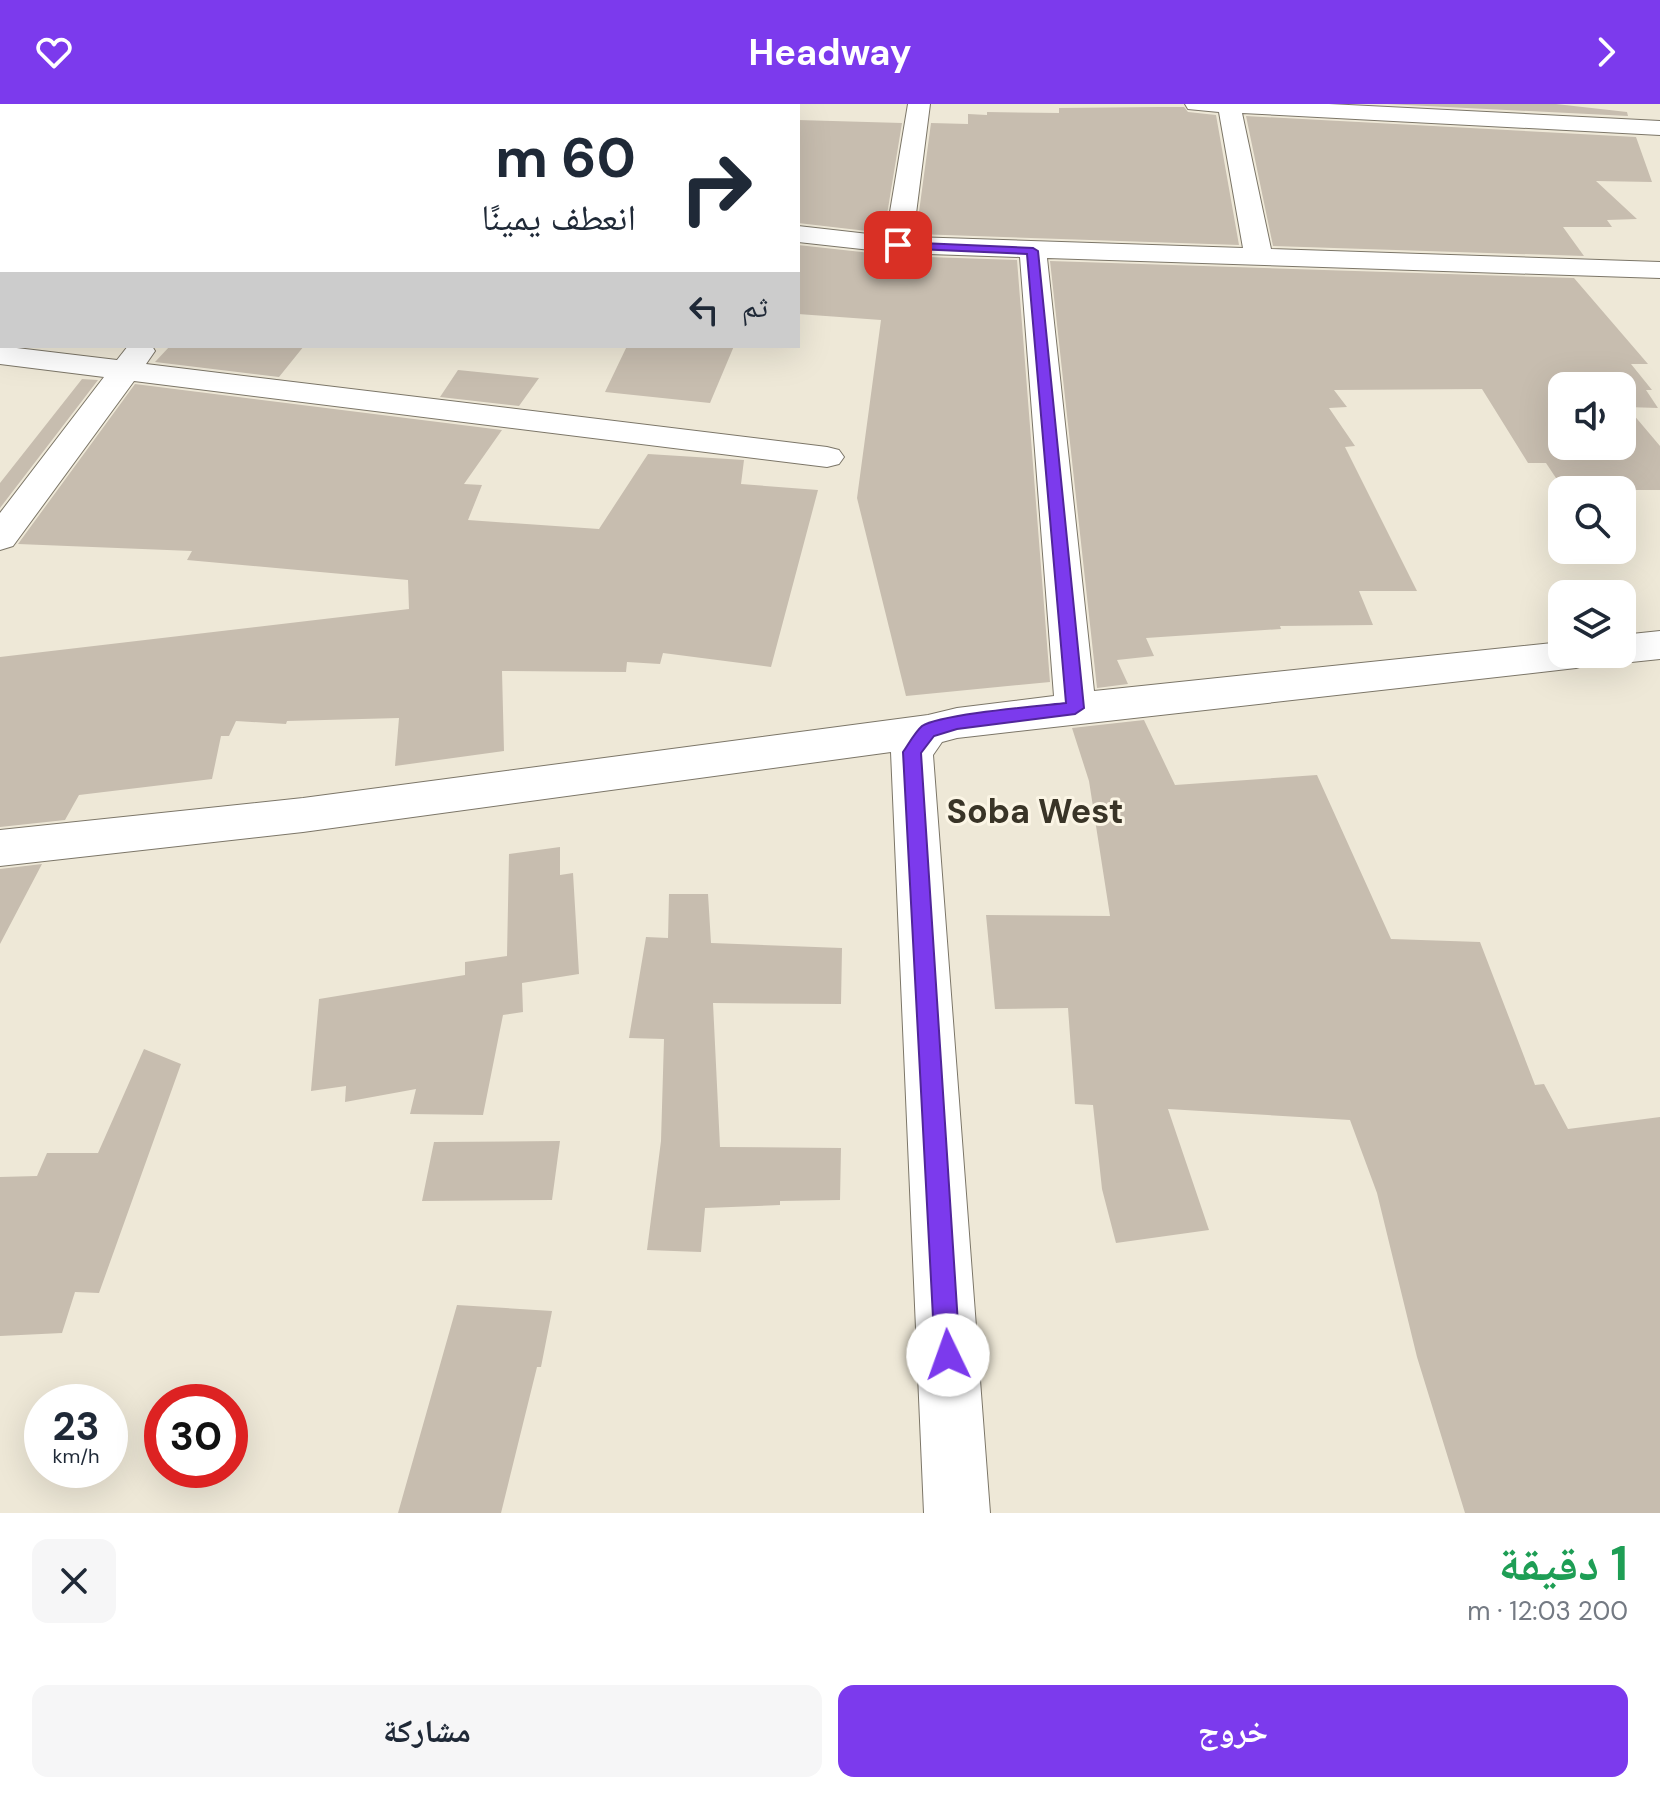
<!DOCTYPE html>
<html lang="ar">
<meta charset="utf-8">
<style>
:root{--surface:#fff;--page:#f6f6f7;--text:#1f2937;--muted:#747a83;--accent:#7c3aed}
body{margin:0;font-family:"DM Sans","Noto Naskh Arabic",sans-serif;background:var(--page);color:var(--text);direction:rtl;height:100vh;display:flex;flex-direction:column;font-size:30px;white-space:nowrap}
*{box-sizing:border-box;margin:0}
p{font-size:26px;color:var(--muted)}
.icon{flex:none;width:44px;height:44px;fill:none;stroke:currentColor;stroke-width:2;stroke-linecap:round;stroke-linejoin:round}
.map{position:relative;height:1409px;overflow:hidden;direction:ltr}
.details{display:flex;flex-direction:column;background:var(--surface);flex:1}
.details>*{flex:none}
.hud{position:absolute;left:0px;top:0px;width:800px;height:244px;box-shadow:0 8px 32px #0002;direction:rtl;background:#fff;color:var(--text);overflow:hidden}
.tools{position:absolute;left:1548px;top:268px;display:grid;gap:16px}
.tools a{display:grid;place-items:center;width:88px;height:88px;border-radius:16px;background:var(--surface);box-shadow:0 8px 32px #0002;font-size:40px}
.speed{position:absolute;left:24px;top:1280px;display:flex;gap:16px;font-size:40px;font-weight:700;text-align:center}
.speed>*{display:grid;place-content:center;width:104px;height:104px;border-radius:50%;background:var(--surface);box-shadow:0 8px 32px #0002;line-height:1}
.speed small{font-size:20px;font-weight:400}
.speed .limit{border:12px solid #d22;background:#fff;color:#111}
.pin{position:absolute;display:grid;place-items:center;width:68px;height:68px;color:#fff;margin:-34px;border-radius:16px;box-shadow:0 4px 12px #0006}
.me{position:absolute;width:88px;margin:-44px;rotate:357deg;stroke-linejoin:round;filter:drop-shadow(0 0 6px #0008)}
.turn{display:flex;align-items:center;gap:28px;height:168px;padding:0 32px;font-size:36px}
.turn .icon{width:104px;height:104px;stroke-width:2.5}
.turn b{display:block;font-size:56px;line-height:68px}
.then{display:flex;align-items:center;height:76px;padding:0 32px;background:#0003;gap:16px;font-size:30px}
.round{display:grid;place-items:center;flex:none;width:84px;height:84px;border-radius:16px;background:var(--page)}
.overview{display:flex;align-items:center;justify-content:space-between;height:136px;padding:0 32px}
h1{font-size:48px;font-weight:700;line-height:60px;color:#1e9e55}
.primary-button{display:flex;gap:16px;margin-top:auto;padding:16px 32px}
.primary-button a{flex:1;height:92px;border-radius:16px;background:var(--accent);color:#fff;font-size:32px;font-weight:700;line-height:92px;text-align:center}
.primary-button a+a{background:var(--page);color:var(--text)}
header{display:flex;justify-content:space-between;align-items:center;height:104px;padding:0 32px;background:var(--accent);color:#fff;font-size:36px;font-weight:700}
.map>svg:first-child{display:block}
.building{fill:#c7bdaf;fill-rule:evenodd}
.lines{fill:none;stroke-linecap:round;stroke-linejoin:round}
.street-casing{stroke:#7c7668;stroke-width:2}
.street{fill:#fff;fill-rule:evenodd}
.route{fill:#7c3aed;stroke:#51269a;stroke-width:2}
.labels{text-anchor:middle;stroke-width:6;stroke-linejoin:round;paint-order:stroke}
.district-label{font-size:34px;font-weight:bold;fill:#393427;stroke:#fbf5e5}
</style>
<header><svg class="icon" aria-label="forward" viewBox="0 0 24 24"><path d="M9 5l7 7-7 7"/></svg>Headway<svg class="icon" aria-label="heart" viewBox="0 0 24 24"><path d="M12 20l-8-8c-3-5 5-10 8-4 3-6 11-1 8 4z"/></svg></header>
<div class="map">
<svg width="1660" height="1409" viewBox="0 0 1660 1409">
<rect width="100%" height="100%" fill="#eee8d7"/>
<path class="building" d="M1387,0H1556L1627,8L1628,12Z
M1159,3H1184L1188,8L1216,11L1239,141L916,130L931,19L968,20V10L987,11V8L1059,9V4Z
M1246,12L1636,33L1652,78L1596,77L1637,115L1607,116L1612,123H1563L1584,152L1273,142Z
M798,16L902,19L884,129L798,119Z
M798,141L898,152L1017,156L1050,578L906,592L857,394L881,216L798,210Z
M1050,157L1574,174L1648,260H1631L1652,286H1646L1658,304L1627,303L1660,342V386H1564L1546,359H1528L1482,285L1334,286L1347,303L1329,304L1355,342L1345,343L1417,487H1359L1373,521L1280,522L1281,525L1146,534L1154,552L1117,556L1128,580L1097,584ZM1562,282H1622V342H1562Z
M170,242H304L279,273L155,258Z
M627,242H734L710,299L605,288Z
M458,266L539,274L519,302L440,293Z
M82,275L98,276L0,404V379Z
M135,280L502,326L464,380L482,381L468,416L599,425L648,350L744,356L741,380L818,386L771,563L663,549L660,560L627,558L626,568L502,567L504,647L395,662L399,614L287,617L286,620L236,617L229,632H221L212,675L79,691L65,716L0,723V553L409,505L408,476L187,456L192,447L18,440Z
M1144,616L1175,681L1317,671L1391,835L1480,838L1535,981L1544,980L1568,1025L1660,1013V1409H1465L1417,1253L1377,1089L1350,1016L1168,1005L1209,1126L1116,1139L1102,1085L1093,1001L1075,1000L1068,904L995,905L986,811L1110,812L1089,677L1072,624Z
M560,743V771L573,769L579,870L522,879L523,908L503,911L483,1011L410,1010L416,985L345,998L346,982L311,987L319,895L465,871V858L507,852L509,750Z
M42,760L0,840V765Z
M669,790H708L711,839L842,844L841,900L713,899L720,1043L841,1044L840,1096L780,1097V1101L705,1104L701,1148L647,1146L661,1037L664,935L629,934L646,833L668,834Z
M144,945L181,960L99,1189L75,1188L62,1229L0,1232V1073L37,1072L47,1049H98Z
M560,1037L552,1096L422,1097L434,1038Z
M457,1201L552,1207L541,1263H537L501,1409H398Z"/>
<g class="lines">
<g class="street-casing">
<path id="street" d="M908,0H930L913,133L1243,144L1219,8L1188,5L1185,0H1329L1660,17V31L1242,9L1271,145L1660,158V174L1047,154L1094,587L1562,538V550H1596L1590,560L1576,564L957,634L942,638L933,651L990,1409H924L891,648L303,728L0,762V726L303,694L928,611L957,604L1054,592L1020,153L898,149L798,138V122L886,132Z
M0,19H2L0,34Z
M0,242L117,256L128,242H152L155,247L146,260L827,343L839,346L844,353L839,360L827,363L134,277L13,442L0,446V409L104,273L0,260Z
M1660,527V555L1622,559L1608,555L1605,550H1622V531Z"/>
</g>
<use href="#street" class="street"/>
</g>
<path class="route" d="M898,138L1033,144L1038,147L1084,604L1075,610L957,625L934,632L921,649L960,1251L957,1259L948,1263L939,1259L935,1251L903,648C908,641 915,628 922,622C940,610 1039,602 1066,599L1027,150L894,144V139Z"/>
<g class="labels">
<g class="district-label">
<text x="1035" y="719">Soba West</text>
</g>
</g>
</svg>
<div class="tools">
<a><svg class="icon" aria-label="sound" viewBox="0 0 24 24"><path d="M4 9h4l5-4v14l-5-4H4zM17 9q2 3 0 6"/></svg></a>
<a><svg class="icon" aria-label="search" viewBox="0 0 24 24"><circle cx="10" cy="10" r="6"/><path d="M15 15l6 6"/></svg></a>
<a><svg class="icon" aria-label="layers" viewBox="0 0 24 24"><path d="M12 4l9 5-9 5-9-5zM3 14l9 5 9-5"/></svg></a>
</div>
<div class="speed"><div>23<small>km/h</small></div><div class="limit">30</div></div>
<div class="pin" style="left:898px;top:141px;background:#d93025"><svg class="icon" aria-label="arrive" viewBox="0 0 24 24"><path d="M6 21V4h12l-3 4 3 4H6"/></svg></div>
<svg class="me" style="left:948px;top:1251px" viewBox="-20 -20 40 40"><circle r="19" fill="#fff"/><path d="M0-13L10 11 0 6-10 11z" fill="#7c3aed"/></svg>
<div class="hud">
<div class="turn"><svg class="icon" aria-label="right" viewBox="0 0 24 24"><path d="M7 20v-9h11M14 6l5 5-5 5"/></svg><div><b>60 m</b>انعطف يمينًا</div></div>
<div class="then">ثم<svg class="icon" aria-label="left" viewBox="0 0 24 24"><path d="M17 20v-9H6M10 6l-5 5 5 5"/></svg></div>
</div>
</div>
<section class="details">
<div class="overview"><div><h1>1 دقيقة</h1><p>200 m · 12:03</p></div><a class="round"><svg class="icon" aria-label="close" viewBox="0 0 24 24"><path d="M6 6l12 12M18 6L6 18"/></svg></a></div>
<div class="primary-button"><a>خروج</a><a>مشاركة</a></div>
</section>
